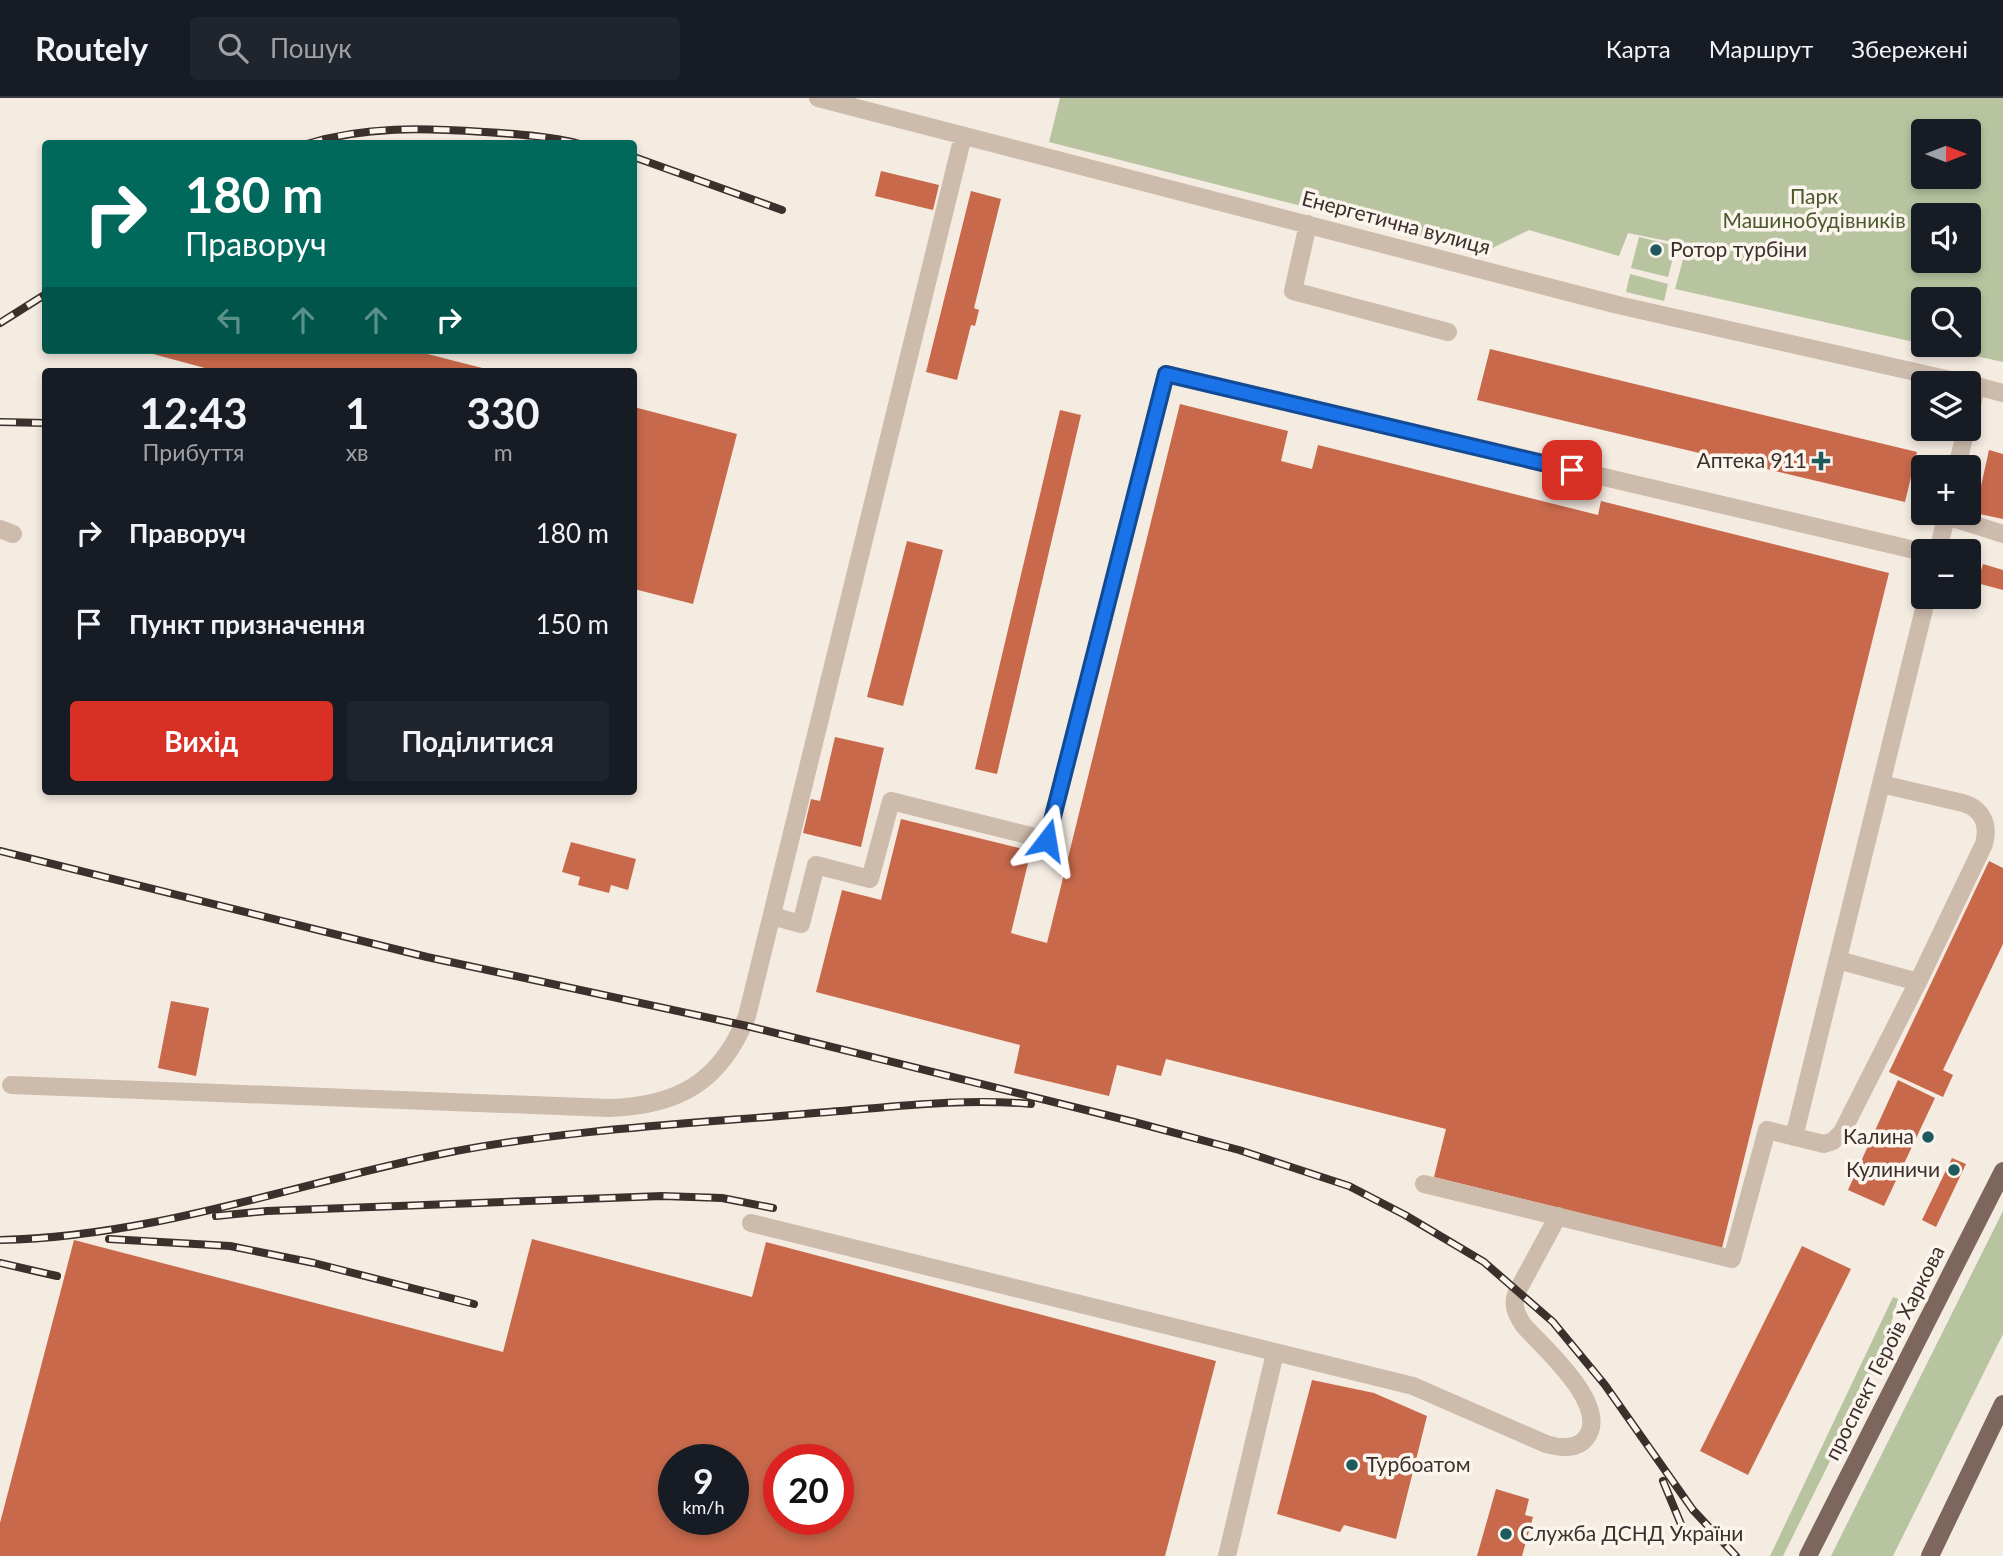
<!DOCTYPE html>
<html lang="uk">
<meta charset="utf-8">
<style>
:root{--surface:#171b24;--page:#20242c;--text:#f1f3f6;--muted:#9ea1a6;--line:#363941;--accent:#d93025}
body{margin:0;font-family:Lato,sans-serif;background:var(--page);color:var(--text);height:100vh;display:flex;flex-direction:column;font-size:26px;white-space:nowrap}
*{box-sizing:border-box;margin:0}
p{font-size:23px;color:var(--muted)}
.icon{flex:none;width:38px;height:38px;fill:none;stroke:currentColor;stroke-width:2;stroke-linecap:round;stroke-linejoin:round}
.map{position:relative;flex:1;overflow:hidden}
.sheet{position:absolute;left:42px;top:270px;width:595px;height:427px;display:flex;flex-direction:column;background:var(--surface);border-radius:7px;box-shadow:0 4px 10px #0003}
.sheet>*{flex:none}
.guide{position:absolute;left:42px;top:42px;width:595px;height:214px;border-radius:7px;box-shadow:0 4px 10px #0003;background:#00695c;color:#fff;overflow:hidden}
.needle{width:46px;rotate:90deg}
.controls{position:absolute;left:1911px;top:21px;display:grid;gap:14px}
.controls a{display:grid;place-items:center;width:70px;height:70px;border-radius:7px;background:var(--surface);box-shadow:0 4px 10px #0003;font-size:35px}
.speed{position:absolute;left:658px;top:1346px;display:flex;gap:14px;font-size:35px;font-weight:700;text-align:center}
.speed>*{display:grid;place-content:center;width:91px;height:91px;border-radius:50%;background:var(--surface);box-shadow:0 4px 10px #0003;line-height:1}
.speed small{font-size:18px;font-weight:400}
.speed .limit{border:10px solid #d22;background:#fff;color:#111}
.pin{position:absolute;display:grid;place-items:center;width:60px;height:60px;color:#fff;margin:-30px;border-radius:14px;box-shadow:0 4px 10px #0006}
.me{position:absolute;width:77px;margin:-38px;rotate:14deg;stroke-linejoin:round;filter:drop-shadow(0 0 5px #0008)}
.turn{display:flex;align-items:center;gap:24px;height:147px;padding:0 28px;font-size:32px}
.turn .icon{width:91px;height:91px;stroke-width:2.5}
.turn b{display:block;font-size:49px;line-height:60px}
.lanes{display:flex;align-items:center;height:66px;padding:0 28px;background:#0003;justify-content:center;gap:35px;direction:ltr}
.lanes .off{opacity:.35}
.eta{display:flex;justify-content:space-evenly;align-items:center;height:119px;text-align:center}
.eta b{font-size:42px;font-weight:700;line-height:49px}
.primary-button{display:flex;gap:14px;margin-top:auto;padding:14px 28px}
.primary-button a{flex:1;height:80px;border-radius:7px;background:var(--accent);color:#fff;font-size:28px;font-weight:700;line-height:80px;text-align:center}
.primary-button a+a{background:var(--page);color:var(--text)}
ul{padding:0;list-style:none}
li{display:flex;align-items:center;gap:21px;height:91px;padding:0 28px}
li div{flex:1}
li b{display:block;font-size:26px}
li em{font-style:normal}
header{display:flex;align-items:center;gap:42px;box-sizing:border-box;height:98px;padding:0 35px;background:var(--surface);border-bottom:2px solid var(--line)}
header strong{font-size:33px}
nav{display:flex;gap:38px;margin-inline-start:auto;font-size:24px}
.search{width:490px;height:63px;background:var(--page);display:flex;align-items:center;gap:18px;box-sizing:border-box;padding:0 24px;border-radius:7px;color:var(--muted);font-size:26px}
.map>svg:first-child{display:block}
.green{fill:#b8c4a0;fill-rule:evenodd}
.building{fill:#c8694b;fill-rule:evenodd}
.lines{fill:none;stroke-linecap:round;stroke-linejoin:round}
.minor{stroke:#cdbbac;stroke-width:18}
.major{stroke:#7d675c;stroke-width:18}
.rail-casing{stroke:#3b302b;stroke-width:8}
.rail{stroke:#fbf5ee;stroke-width:5;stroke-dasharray:16;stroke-linecap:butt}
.route-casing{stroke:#114b97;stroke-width:18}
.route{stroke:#1a73e8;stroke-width:12}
.poi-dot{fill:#1f5a5e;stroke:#fbf5ee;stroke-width:2.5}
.labels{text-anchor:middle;stroke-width:7;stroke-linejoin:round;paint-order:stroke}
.park-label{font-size:21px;fill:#4a5a2e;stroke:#fbf5ee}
.street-label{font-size:21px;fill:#3b302b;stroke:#fbf5ee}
.poi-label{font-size:21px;fill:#3b302b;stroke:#fbf5ee;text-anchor:start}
</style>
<header>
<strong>Routely</strong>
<div class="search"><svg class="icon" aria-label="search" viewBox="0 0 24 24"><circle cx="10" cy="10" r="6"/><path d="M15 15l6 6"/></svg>Пошук</div>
<nav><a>Карта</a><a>Маршрут</a><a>Збережені</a></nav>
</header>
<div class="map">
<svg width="2003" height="1458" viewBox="0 0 2003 1458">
<rect width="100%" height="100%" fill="#f4ebe1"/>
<path class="green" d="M1060,0H2003V264L1925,247H1969V201H1923V246L1675,191L1687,147L1628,135L1619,158L1529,132L1484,154L1049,44ZM1923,33H1969V79H1923ZM1969,117V163H1923V117Z
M1639,139L1676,148L1668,179L1631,170Z
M1630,176L1668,186L1664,203L1626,194Z
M2003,1113V1236L1893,1458H1831Z
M1893,1199L1898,1201L1881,1260L1783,1458H1770Z"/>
<path class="building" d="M881,73L939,87L933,112L875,98Z
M971,93L1001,101L974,210L979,212L975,228L971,227L957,282L926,274Z
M1490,251L1917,354L1905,404L1477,302Z
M138,252H412L490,272L216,273Z
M1180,306L1288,333L1281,363L1312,371L1318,347L1598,417L1601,403L1889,475L1722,1150L1434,1079L1446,1031L1166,961L1161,978L1117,967L1109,998L1014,975L1020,947L816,894L842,792L881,802L901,721L1031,753L1011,835L1047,845Z
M634,309L737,336L693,506L634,491Z
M1060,312L1081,317L997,676L975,671Z
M1989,352L2003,356V421L1975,415Z
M907,443L943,452L903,608L867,599Z
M1983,466L2003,472V492L1977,485Z
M835,639L884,650L861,749L803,735L811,701L820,703Z
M571,744L636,761L628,792L611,787L609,795L578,787L580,779L562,774Z
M1989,763L2003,770V846L1943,972L1953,977L1943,999L1889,974Z
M171,903L209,910L196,978L158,970Z
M1898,982L1935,1000L1884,1108L1848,1092Z
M1952,1060L1966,1066L1936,1129L1922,1122Z
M532,1141L752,1199L766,1144L1216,1263L1165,1458H0V1425L74,1142L503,1254ZM674,1362H733V1421H674ZM779,1362H838V1421H779Z
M1802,1148L1851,1171L1748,1377L1700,1353Z
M1312,1282L1374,1295L1427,1318L1396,1441L1344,1427L1340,1434L1277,1416Z
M1496,1391L1529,1401L1525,1417L1533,1419L1522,1458H1477Z"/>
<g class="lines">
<path class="minor" d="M818,0L1618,207L1964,285
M1308,126L1293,193L1448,234
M1969,286L2003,295
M1969,321L1976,288
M1957,369L1966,331
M1946,418L2003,436
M0,431L13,436
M1938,453L1947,415
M772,818L801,826L816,767L870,781L891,703L1047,742L1166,276L1923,454
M1838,862L1918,884
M11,987L609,1010C678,1008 721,984 747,918L963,38
M1794,1039L1927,499
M1424,1086L1732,1161L1767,1032L1824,1046L1833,1043L1842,1034L1918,884L1984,746C1989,727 1983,711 1963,705L1881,686
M751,1125L1413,1288L1546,1346C1559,1350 1577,1352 1586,1340C1611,1308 1543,1249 1524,1228C1516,1216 1511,1206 1518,1192L1558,1118
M1227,1458L1275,1255"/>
<path class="major" d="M1808,1458L2003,1073
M1930,1458L2003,1306"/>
<g class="rail-casing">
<path id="rail" d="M307,46C365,28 424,30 484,34C516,36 549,38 580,46
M634,59L782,112
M0,225L46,196
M0,324L46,325
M0,753L427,859L747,928L1134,1024L1239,1052L1349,1088L1405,1117L1484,1164L1553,1224L1605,1287L1693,1412L1736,1458
M216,1118L267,1113L662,1098L722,1100L773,1110
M109,1141L230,1148L314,1165L474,1206
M0,1142C153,1139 297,1085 446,1055C563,1032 685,1026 804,1016C878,1011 956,999 1031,1006
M0,1165L57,1178
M1663,1383L1683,1431"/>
</g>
<use href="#rail" class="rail"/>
</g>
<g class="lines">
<g class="route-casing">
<path id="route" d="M1047,742L1166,276L1572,372"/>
</g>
<use href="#route" class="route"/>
</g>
<g class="poi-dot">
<circle cx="1656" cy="152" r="7"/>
<path d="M1817.5 352.5h7v7h7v7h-7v7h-7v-7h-7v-7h7z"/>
<circle cx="1928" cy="1039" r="7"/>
<circle cx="1954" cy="1072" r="7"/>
<circle cx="1352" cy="1367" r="7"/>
<circle cx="1506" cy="1436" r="7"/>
</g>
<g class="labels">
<g class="park-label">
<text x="1814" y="106">Парк<tspan x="1814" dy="24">Машинобудівників</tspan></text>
</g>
<g class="street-label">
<text transform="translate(1396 125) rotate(15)" y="7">Енергетична вулиця</text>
<text transform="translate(1885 1255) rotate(-63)" y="7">проспект Героїв Харкова</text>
</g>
<g class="poi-label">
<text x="1670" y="159">Ротор турбіни</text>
<text x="1807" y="370" text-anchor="end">Аптека 911</text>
<text x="1914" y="1046" text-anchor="end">Калина</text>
<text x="1940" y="1079" text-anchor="end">Кулиничи</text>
<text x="1366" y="1374">Турбоатом</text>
<text x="1520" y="1443">Служба ДСНД України</text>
</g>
</g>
</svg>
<div class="controls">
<a><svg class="needle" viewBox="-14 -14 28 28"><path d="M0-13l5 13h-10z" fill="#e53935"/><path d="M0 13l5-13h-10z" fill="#9ea1a6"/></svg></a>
<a><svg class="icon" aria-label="sound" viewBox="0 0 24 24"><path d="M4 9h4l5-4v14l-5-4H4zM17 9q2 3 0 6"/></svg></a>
<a><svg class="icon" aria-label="search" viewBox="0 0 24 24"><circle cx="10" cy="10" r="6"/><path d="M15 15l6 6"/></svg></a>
<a><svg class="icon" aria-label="layers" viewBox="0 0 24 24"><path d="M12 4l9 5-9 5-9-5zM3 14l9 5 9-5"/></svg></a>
<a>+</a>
<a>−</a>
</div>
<div class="speed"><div>9<small>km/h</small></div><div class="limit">20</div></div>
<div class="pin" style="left:1572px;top:372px;background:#d93025"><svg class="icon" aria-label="arrive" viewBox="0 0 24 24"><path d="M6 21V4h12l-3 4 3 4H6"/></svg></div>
<svg class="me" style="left:1047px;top:742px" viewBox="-20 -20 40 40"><path d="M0-17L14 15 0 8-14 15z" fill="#1a73e8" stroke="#fff" stroke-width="4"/></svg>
<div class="guide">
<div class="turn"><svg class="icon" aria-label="right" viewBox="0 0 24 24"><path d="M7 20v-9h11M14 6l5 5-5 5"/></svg><div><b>180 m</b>Праворуч</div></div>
<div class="lanes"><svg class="icon off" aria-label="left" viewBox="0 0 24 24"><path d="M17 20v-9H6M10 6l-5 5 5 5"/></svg><svg class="icon off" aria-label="ahead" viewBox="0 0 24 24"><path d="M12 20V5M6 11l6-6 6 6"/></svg><svg class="icon off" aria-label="ahead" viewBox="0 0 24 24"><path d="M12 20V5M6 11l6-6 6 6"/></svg><svg class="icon" aria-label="right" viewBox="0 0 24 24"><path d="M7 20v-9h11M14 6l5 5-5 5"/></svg></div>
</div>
<section class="sheet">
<div class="eta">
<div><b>12:43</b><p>Прибуття</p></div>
<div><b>1</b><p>хв</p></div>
<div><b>330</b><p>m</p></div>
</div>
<ul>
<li><svg class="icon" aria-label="right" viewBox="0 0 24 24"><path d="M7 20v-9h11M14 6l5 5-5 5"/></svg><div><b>Праворуч</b></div><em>180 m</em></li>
<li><svg class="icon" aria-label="arrive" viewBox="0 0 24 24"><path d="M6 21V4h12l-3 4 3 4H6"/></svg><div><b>Пункт призначення</b></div><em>150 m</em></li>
</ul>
<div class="primary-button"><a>Вихід</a><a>Поділитися</a></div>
</section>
</div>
